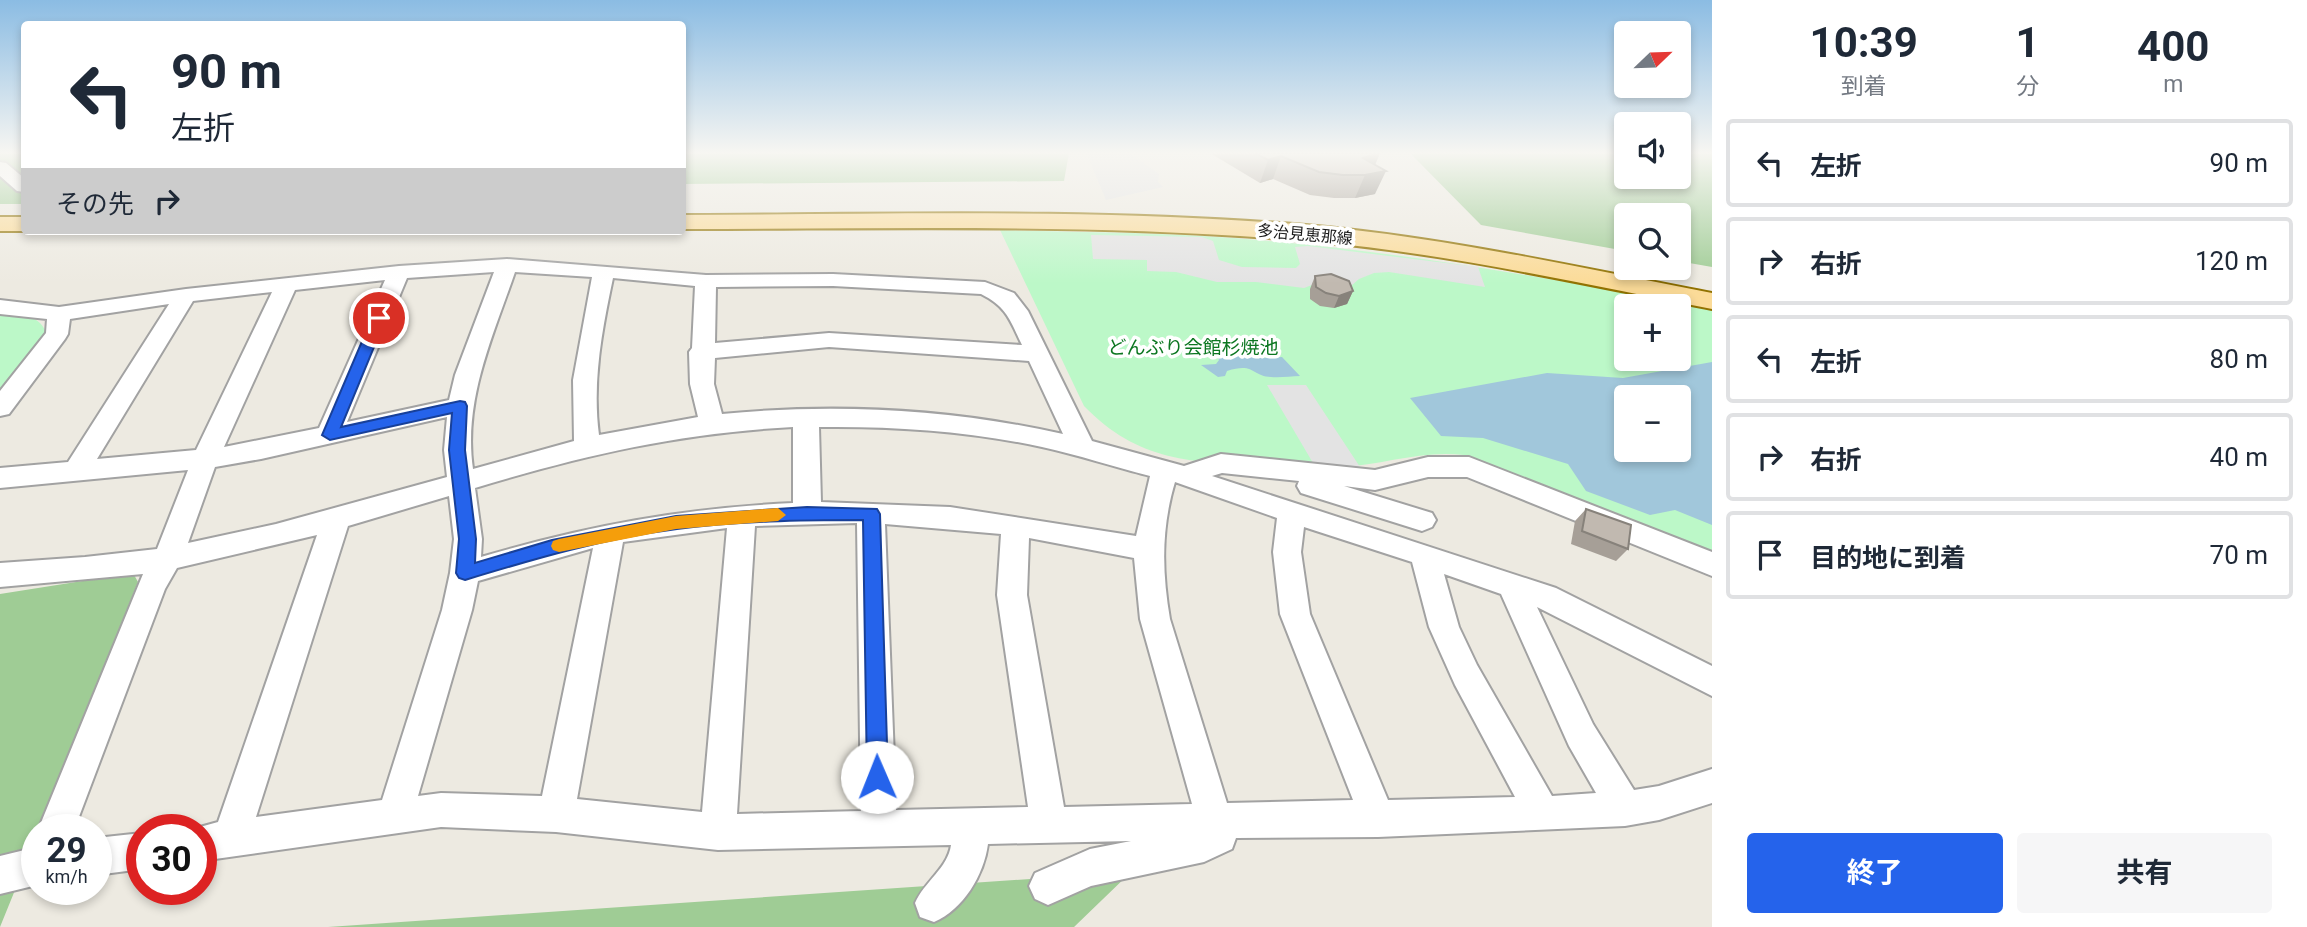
<!DOCTYPE html>
<html lang="ja">
<meta charset="utf-8">
<style>
:root{--surface:#fff;--page:#f6f6f7;--text:#1f2937;--muted:#747a83;--line:#e0e1e3;--accent:#2563eb}
body{margin:0;font-family:Roboto,"Noto Sans JP",sans-serif;background:var(--page);color:var(--text);height:100vh;display:flex;flex-direction:column;font-size:26px;white-space:nowrap}
*{box-sizing:border-box;margin:0}
p{font-size:23px;color:var(--muted)}
.icon{flex:none;width:38px;height:38px;fill:none;stroke:currentColor;stroke-width:2;stroke-linecap:round;stroke-linejoin:round}
.map{position:relative;flex:1;overflow:hidden}
.side{display:flex;flex-direction:column;background:var(--surface);width:595px}
.side>*{flex:none}
.guide{position:absolute;left:21px;top:21px;width:665px;height:214px;border-radius:7px;box-shadow:0 4px 10px #0003;background:#fff;color:var(--text);overflow:hidden}
.needle{width:46px;rotate:67deg}
.buttons{position:absolute;left:1614px;top:21px;display:grid;gap:14px}
.buttons a{display:grid;place-items:center;width:77px;height:77px;border-radius:7px;background:var(--surface);box-shadow:0 4px 10px #0003;font-size:35px}
.speed{position:absolute;left:21px;top:814px;display:flex;gap:14px;font-size:35px;font-weight:700;text-align:center}
.speed>*{display:grid;place-content:center;width:91px;height:91px;border-radius:50%;background:var(--surface);box-shadow:0 4px 10px #0003;line-height:1}
.speed small{font-size:18px;font-weight:400}
.speed .limit{border:10px solid #d22;background:#fff;color:#111}
.pin{position:absolute;display:grid;place-items:center;width:60px;height:60px;color:#fff;margin:-30px;border:4px solid #fff;border-radius:50%;box-shadow:0 2px 7px #0007}
.me{position:absolute;width:77px;margin:-38px;rotate:359deg;stroke-linejoin:round;filter:drop-shadow(0 0 5px #0008)}
.turn{display:flex;align-items:center;gap:24px;height:147px;padding:0 35px;font-size:32px}
.turn .icon{width:91px;height:91px;stroke-width:2.5}
.turn b{display:block;font-size:49px;line-height:60px}
.then{display:flex;align-items:center;height:66px;padding:0 35px;background:#0003;gap:14px;font-size:26px}
.eta{display:flex;justify-content:space-evenly;align-items:center;height:119px;text-align:center}
.eta b{font-size:42px;font-weight:700;line-height:49px}
.action{display:flex;gap:14px;margin-top:auto;padding:14px 35px}
.action a{flex:1;height:80px;border-radius:7px;background:var(--accent);color:#fff;font-size:28px;font-weight:700;line-height:80px;text-align:center}
.action a+a{background:var(--page);color:var(--text)}
ul{padding:0;list-style:none}
li{display:flex;align-items:center;gap:21px;height:88px;margin:0 14px 10px;padding:0 21px;border:4px solid var(--line);border-radius:7px}
li div{flex:1}
li b{display:block;font-size:26px}
li em{font-style:normal}
main{display:flex;flex:1;min-height:0}
.map>svg:first-child{display:block}
.forest{fill:#9fcc95}
.park{fill:#bcf8c8;fill-rule:evenodd}
.parking{fill:#e3e3e3}
.water{fill:#a1c7db;fill-rule:evenodd}
.lines{fill:none;stroke-linecap:round;stroke-linejoin:round}
.minor-casing{stroke:#a2a2a2;stroke-width:4}
.major-casing{stroke:#917201;stroke-width:4}
.minor{fill:#fff;fill-rule:evenodd}
.major{fill:#fbdb98;fill-rule:evenodd}
.wall{fill:#a69f97}
.shaded-wall{fill:#87827b}
.building{fill:#c1b9b0;stroke:#87827b;stroke-width:2}
.route{fill:#2563eb;stroke:#184099;stroke-width:2}
.slow{fill:#f59e0b}
.labels{text-anchor:middle;stroke-width:7;stroke-linejoin:round;paint-order:stroke}
.far-street-label{font-size:16px;fill:#1b1b1b;stroke:#fff}
.park-label{font-size:19px;fill:#0c7721;stroke:#fff}
</style>
<main>
<div class="map">
<svg width="1712" height="927" viewBox="0 0 1712 927">
<rect width="100%" height="100%" fill="#edeae1"/>
<path class="forest" d="M0,153H24V204H0Z
M682,153H1069L1064,181L683,184Z
M1410,153H1626V177H1678V153H1712V267L1678,261V215H1626V251L1481,225Z
M133,573L138,582L39,829L37,830V836L0,927V594Z
M1131,872L1074,927H328Z"/>
<path class="park" d="M1000,230C1068,232 1135,232 1202,236C1374,246 1543,277 1712,309V551L1464,455C1421,450 1383,465 1341,467C1317,469 1291,466 1266,465C1193,463 1138,462 1084,406ZM1626,306H1678V359H1626ZM1626,397H1678V450H1626Z
M0,312C18,315 38,313 46,332L44,338L0,396Z"/>
<path class="parking" d="M1089,153H1130L1159,174L1158,182L1163,187L1106,200L1088,157Z
M1091,235L1202,237L1213,241L1219,260L1242,267L1296,268L1300,264L1295,247L1308,246L1478,267L1485,287L1389,272L1374,273L1359,279L1351,286L1312,285L1304,288L1256,282H1217L1176,272L1147,271V260L1093,259Z
M1267,385H1306L1360,467L1313,463Z"/>
<path class="water" d="M1223,344L1265,358L1282,357L1300,376C1291,376 1280,378 1271,377C1251,376 1255,362 1227,371L1225,376L1218,377L1201,365L1216,364L1219,360L1215,350L1217,346L1224,347Z
M1712,362V525L1675,510L1650,515L1586,491L1568,464L1483,438L1441,436L1410,398L1547,373L1623,378ZM1626,397H1678V450H1626Z"/>
<g class="lines">
<g class="minor-casing">
<path id="minor" d="M0,162L6,163L24,178V192L17,191L0,176Z
M507,259L706,275L833,274L985,282L1014,293L1028,311L1092,441L1184,466L1221,454L1375,470L1428,457H1469L1712,552V576L1467,477H1428L1375,490L1344,486L1432,513L1436,520L1432,527L1422,531L1301,493L1297,486L1299,481L1222,473L1212,476L1556,588L1712,666V696L1537,607L1593,724L1634,790L1659,786L1712,769V803L1659,820L1625,826L1378,837L1236,838L1232,849L1204,862L1091,886L1048,905L1035,899L1029,886L1035,873L1090,849L1131,841L988,844C984,875 963,910 934,922L920,917L915,903C924,882 948,868 951,845L718,850L556,832L441,827L201,861V830H189L218,822L317,535L177,568L165,589L74,830H38L143,574L0,587V563L85,557L157,549L188,470L0,488V468L68,462L169,304L70,319L68,334L65,339L9,414L0,416V391L46,333L47,319L0,314V300L59,307L186,289L399,266ZM494,272L455,375L449,400L347,422L407,278ZM515,272L592,277L573,380L574,441L473,469C463,400 493,336 515,272ZM613,278L695,286L692,348L689,352L690,384L698,417L599,435C592,382 602,330 613,278ZM385,280L319,428L224,447L295,290ZM833,286L981,294C1007,307 1010,320 1022,345L829,333L715,343L716,287ZM272,292L196,450L97,459L193,301ZM829,347L1029,361L1063,434C952,409 835,403 722,414L714,384L715,358ZM447,417L444,450L447,477L276,524L188,543L215,467L261,459ZM793,427V503C684,508 586,526 481,557L482,539L475,488C584,455 679,433 793,427ZM819,427C893,426 969,431 1042,447C1079,455 1114,467 1150,476L1136,536L950,507L821,502ZM1175,482L1277,518L1273,552L1280,614L1353,800L1227,803L1170,619C1162,572 1161,529 1175,482ZM449,496L454,539L450,573L442,610L382,800L256,817L348,526ZM857,523L861,811L737,814L755,526ZM885,524L1001,534L997,595L1028,807L896,810ZM1304,527L1412,562L1429,627L1455,685L1515,797L1388,800L1310,614L1301,552ZM727,528L702,812L577,799L623,542ZM1029,538L1134,558L1140,619L1192,804L1064,807L1027,595ZM593,548L542,796L441,793L418,796L472,610L478,581ZM1444,574L1501,594L1569,746L1596,793L1552,796L1477,665L1459,627Z
M142,833V869L96,875V838Z
M37,847V885L0,894V856Z"/>
</g>
<g class="major-casing">
<path id="major" d="M682,215C890,214 1099,208 1306,225C1443,237 1577,267 1712,293V309C1577,283 1443,252 1306,241C1099,223 890,229 682,229Z
M0,217H24L26,231H0Z"/>
</g>
<use href="#minor" class="minor"/>
<use href="#major" class="major"/>
</g>
<path class="wall" d="M1210,153H1380L1375,165V194L1355,198H1334L1310,195L1273,179L1260,183Z
M1315,276L1353,291L1347,304L1334,308L1320,306L1310,299V289Z
M1586,509L1628,549L1616,561L1571,544L1575,521Z"/>
<path class="shaded-wall" d="M1380,153L1371,174L1386,171L1375,194L1355,198L1365,175L1363,158Z
M1281,156L1273,179L1260,183L1268,160Z
M1353,291L1347,304L1334,308L1339,296Z"/>
<path class="building" d="M1255,153H1379L1363,158L1386,171L1365,175H1343L1319,172L1281,156L1268,160Z
M1331,274L1349,281L1353,291L1339,296L1326,293L1316,287L1315,276Z
M1586,509L1631,525L1628,549L1582,531Z"/>
<linearGradient id="sky" x2="0" y2="1"><stop stop-color="#8bbce3"/><stop offset="0.54" stop-color="#f7f6f2"/><stop offset="1" stop-color="#f7f6f2" stop-opacity="0"/></linearGradient>
<rect width="1712" height="283" fill="url(#sky)"/>
<path class="route" d="M379,314L386,318L341,427L460,401L465,402L467,406L465,450L476,539L475,563L552,540L676,516L807,507L877,509L880,514L888,777L885,784L877,787L870,784L867,777L863,520C801,520 738,521 677,529C605,538 534,559 465,580L459,578L456,573L459,539L449,450L452,413L330,440L322,435L372,318Z"/>
<path class="slow" d="M778,508L786,515L778,521L676,529L559,552L553,550L551,546L553,541L559,539L676,516Z"/>
<g class="labels">
<g class="far-street-label">
<text transform="translate(1305 234) rotate(5)" y="6">多治見恵那線</text>
</g>
<g class="park-label">
<text x="1193" y="354">どんぶり会館杉焼池</text>
</g>
</g>
</svg>
<div class="buttons">
<a><svg class="needle" viewBox="-14 -14 28 28"><path d="M0-13l5 13h-10z" fill="#e53935"/><path d="M0 13l5-13h-10z" fill="#747a83"/></svg></a>
<a><svg class="icon" aria-label="sound" viewBox="0 0 24 24"><path d="M4 9h4l5-4v14l-5-4H4zM17 9q2 3 0 6"/></svg></a>
<a><svg class="icon" aria-label="search" viewBox="0 0 24 24"><circle cx="10" cy="10" r="6"/><path d="M15 15l6 6"/></svg></a>
<a>+</a>
<a>−</a>
</div>
<div class="speed"><div>29<small>km/h</small></div><div class="limit">30</div></div>
<div class="pin" style="left:379px;top:318px;background:#d93025"><svg class="icon" aria-label="arrive" viewBox="0 0 24 24"><path d="M6 21V4h12l-3 4 3 4H6"/></svg></div>
<svg class="me" style="left:877px;top:777px" viewBox="-20 -20 40 40"><circle r="19" fill="#fff"/><path d="M0-13L10 11 0 6-10 11z" fill="#2563eb"/></svg>
<div class="guide">
<div class="turn"><svg class="icon" aria-label="left" viewBox="0 0 24 24"><path d="M17 20v-9H6M10 6l-5 5 5 5"/></svg><div><b>90 m</b>左折</div></div>
<div class="then">その先<svg class="icon" aria-label="right" viewBox="0 0 24 24"><path d="M7 20v-9h11M14 6l5 5-5 5"/></svg></div>
</div>
</div>
<section class="side">
<div class="eta">
<div><b>10:39</b><p>到着</p></div>
<div><b>1</b><p>分</p></div>
<div><b>400</b><p>m</p></div>
</div>
<ul>
<li><svg class="icon" aria-label="left" viewBox="0 0 24 24"><path d="M17 20v-9H6M10 6l-5 5 5 5"/></svg><div><b>左折</b></div><em>90 m</em></li>
<li><svg class="icon" aria-label="right" viewBox="0 0 24 24"><path d="M7 20v-9h11M14 6l5 5-5 5"/></svg><div><b>右折</b></div><em>120 m</em></li>
<li><svg class="icon" aria-label="left" viewBox="0 0 24 24"><path d="M17 20v-9H6M10 6l-5 5 5 5"/></svg><div><b>左折</b></div><em>80 m</em></li>
<li><svg class="icon" aria-label="right" viewBox="0 0 24 24"><path d="M7 20v-9h11M14 6l5 5-5 5"/></svg><div><b>右折</b></div><em>40 m</em></li>
<li><svg class="icon" aria-label="arrive" viewBox="0 0 24 24"><path d="M6 21V4h12l-3 4 3 4H6"/></svg><div><b>目的地に到着</b></div><em>70 m</em></li>
</ul>
<div class="action"><a>終了</a><a>共有</a></div>
</section>
</main>
